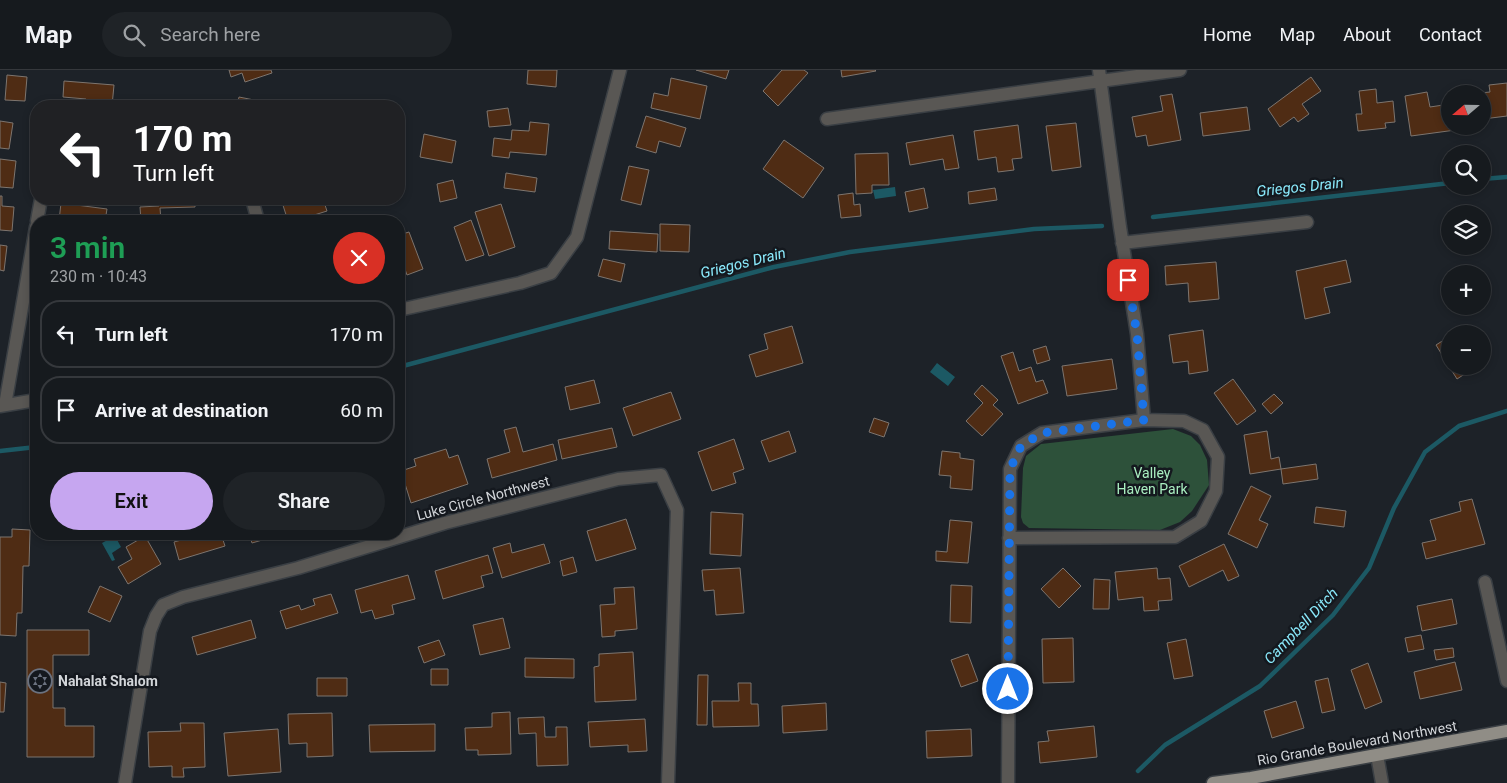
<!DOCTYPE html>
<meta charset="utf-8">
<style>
:root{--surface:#161a1e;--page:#1f2327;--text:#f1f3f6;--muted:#9ea1a4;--line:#35383c;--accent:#c6a6f0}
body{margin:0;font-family:Roboto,sans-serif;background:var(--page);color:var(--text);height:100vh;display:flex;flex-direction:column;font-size:19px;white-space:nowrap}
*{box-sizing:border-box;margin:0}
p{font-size:16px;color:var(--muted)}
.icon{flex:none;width:28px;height:28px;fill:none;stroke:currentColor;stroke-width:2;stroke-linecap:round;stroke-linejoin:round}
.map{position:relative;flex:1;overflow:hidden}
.side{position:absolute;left:30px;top:145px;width:375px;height:325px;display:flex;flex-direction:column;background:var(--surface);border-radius:20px;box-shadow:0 2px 8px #0003,0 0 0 1px var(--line)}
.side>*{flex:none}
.guide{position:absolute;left:30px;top:30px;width:375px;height:105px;border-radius:20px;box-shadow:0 2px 8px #0003,0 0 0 1px var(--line);background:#202124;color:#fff;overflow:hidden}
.needle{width:32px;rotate:250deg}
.buttons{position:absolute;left:1441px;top:15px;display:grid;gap:10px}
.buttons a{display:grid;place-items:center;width:50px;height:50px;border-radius:50%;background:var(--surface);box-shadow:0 2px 8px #0003,0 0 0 1px var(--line);font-size:25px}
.pin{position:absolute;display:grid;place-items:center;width:42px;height:42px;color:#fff;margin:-21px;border-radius:10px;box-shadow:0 2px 8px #0006}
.me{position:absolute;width:55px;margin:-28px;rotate:0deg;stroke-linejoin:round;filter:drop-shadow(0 0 4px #0008)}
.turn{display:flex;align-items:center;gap:18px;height:105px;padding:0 20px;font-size:22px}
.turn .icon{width:65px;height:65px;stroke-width:2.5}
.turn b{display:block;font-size:35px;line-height:42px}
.round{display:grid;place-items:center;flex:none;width:52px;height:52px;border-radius:26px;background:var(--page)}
.overview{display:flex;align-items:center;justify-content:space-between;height:85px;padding:0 20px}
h1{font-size:30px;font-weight:600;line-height:38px;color:#1e9e55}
.primary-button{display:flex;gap:10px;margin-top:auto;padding:10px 20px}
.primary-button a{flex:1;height:58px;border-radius:30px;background:var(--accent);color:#111;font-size:20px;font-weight:600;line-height:58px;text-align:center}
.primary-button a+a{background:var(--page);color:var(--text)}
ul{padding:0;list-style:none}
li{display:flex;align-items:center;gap:15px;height:68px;margin:0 10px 8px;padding:0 10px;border:2px solid var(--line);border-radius:20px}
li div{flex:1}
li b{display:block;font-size:19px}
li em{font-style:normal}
header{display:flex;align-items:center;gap:30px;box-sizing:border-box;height:70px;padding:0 25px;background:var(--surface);border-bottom:1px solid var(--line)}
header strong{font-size:24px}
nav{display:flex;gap:28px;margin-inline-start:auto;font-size:18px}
.search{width:350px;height:45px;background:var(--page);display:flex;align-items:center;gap:12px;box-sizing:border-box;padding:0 18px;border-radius:28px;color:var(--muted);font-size:19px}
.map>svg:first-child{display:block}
.green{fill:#2d513a}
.water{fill:#1c5964}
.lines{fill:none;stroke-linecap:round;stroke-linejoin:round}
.stream{stroke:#1c5964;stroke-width:4.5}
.building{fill:#4f2c14;stroke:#7d756f}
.minor-casing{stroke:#3a3f44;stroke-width:15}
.major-casing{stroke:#3a3f44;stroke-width:15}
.minor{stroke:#595754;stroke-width:12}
.major{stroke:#908d86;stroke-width:12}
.route{stroke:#1a73e8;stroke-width:9;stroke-dasharray:0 16.2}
.labels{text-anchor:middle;stroke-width:5;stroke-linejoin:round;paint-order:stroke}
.park-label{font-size:14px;fill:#a9eec0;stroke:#14181e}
.street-label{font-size:14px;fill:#d2d5d9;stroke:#14181e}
.poi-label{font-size:14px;font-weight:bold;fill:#d2d5d9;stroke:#14181e;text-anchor:start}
.water-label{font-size:15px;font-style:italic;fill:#8ae9fb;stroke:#14181e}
</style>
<header>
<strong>Map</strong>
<div class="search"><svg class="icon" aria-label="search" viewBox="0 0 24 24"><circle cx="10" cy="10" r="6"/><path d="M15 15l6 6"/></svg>Search here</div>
<nav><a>Home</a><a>Map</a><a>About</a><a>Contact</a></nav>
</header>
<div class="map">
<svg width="1507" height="713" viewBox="0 0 1507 713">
<rect width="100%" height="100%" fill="#1d2228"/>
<path class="green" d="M1173,359L1191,366L1200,375L1207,390L1209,415L1192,441L1180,452L1160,460L1029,458L1023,453L1021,447L1023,398L1026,386L1041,374Z"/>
<path class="water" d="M895,117L896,126L875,129L873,120Z
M937,293L955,307L948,316L930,302Z
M115,466L121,477L112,483L115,490L112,491L102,473Z"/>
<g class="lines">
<path class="stream" d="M1482,109L1507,107
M1153,147L1450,113
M399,297L774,197L850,182L1034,159L1102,156
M0,381L36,377
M1138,701L1165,675L1260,616L1333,545L1369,498L1394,438L1425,382L1459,356L1507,341"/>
</g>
<path class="building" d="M229,0H271L272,3L245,12L242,3L231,7Z
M528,0H557L556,17L527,14Z
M696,0H729L726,9Z
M782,0H804L808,3L778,36L763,21Z
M841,0H875L876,1L842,7Z
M7,5L27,7L25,31L5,30Z
M1311,7L1321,21L1302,34L1309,44L1298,52L1294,47L1280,57L1268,39Z
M671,8L707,16L700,49L651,38L654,23L668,26Z
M64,11L114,15L112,36H85L86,29L63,27Z
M1507,13V46L1483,49L1482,24L1480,23L1490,22L1489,15Z
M1376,19L1377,33L1393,31L1395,52L1385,53L1386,58L1358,61L1356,44H1362L1359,21Z
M1427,22L1430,37L1450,34V56H1462L1463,59L1411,66L1405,26Z
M1172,24L1181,70L1148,76L1146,65L1136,67L1132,47L1163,41L1160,26Z
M239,27L259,31L258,36H237Z
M1247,37L1250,60L1203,66L1200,43Z
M508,38L511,55L489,57L487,41Z
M646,46L686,58L680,77L659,71L656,83L636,77Z
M0,51L13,53L9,79L0,78Z
M530,52L549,54L546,85L510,82L509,88L492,86L494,68L511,70L512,60L529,61Z
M1076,53L1081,97L1052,101L1046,56Z
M1018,55L1022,88L1012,89L1014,100L998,102L996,87L978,90L974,61Z
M424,64L456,71L452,93L420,87Z
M953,65L959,98L945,100L943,89L910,95L906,73Z
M784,70L824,98L803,128L763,99Z
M888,83L889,115H872V123L856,124L855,84Z
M0,89L16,91L13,118L0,117Z
M629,96L649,100L641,135L621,130Z
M506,103L537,108L535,122L504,118Z
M453,110L457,128L440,132L437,114Z
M924,118L928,138L909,142L905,122Z
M995,118L997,130L969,134L968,122Z
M853,123L854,135L860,134L861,146L841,148L838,125Z
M0,126H2V136L14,137L12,161L0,160Z
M159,129H195V137L160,138L161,151H141L140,137L159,136Z
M281,129H323L327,141L295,151H288Z
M61,133L107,139L105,151H59Z
M501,134L515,177L489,186L475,142Z
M224,147L226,151H213Z
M327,147L328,151H311Z
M471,150L484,185L466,191L454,157Z
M660,154L690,155L689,182L660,181Z
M610,161L658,164L657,182L609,179Z
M409,162L423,199L407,205L399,182V165Z
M0,175L7,176L4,201L0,200Z
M603,189L625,194L621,212L598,206Z
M1346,190L1351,212L1324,218L1330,243L1305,249L1296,201Z
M1216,192L1219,229L1189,232L1188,213L1166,215L1165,196Z
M1468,255L1473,264H1453Z
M792,256L803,293L756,307L749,285L768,279L764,264Z
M1203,260L1208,301L1189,304L1188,291L1173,293L1169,265Z
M1450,266V296H1477L1457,309L1436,275Z
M1046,276L1050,290L1037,294L1033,280Z
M1013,282L1019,301L1031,297L1036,312L1043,310L1048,323L1018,334L1001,286Z
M1112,289L1117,319L1067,326L1062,296Z
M1233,309L1256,341L1237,355L1214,323Z
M594,310L600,333L570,340L565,317Z
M982,315L998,330L993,335L1003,344L982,366L966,351L983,333L974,324Z
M671,322L681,349L633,366L623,338Z
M1274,324L1283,333L1271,344L1262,334Z
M874,348L889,353L884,367L869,362Z
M516,357L523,382L553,374L557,390L492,408L487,389L510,382L504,360Z
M612,358L617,377L562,389L558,370Z
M789,361L796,382L769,392L761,371Z
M1267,361L1271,389L1279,387L1281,399L1316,394L1318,409L1283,414L1281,399L1250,404L1244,365Z
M734,369L744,399L733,403L736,413L712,421L698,382Z
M446,379L449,388L458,385L468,414L411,433L401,401L416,396L414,389Z
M942,381L960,383V388L974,390L972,420L950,418L951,406L939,405Z
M1251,416L1271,426L1259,450L1268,454L1257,478L1228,464Z
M1472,429L1485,474L1426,489L1422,473L1436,470L1430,450L1461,441L1459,432Z
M1316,437L1346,441L1344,457L1314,453Z
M711,442L743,444L741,486L710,484Z
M626,449L636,479L596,491L587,461Z
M950,450L972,452L968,493L936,491V481L947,482Z
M12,459L30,460L29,496H23L22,543H17L16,566L0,565V467H12Z
M183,464H221L225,476L179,490L174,472L185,469Z
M249,464H283L252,473Z
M145,466L161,494L128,514L118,497L132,489L126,477Z
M510,473L512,483L544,474L550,493L502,508L493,478Z
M1224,474L1239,506L1228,511L1223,500L1189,517L1179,496Z
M488,485L493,503L481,506L484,517L443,529L435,501Z
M573,487L577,502L563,506L560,491Z
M740,498L744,543L716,545L714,520L704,521L702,500Z
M1063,498L1081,516L1059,538L1041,519Z
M1157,498L1158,509L1170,508L1172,530L1158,531L1159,540L1144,541L1143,527L1118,530L1115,502Z
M408,505L415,529L392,535L394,544L375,549L372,540L361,543L355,520Z
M1094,509L1110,510L1109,539H1093Z
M951,515L972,516L971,553L950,552Z
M100,516L122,526L110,552L88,542Z
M634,517L637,559L615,561V566L602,567L600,535L615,534L614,518Z
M331,524L338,543L286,559L280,541L299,535L301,540L315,535L313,529Z
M1452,529L1457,554L1422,561L1417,536Z
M503,548L510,578L480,585L473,555Z
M251,550L256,568L197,585L192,567Z
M27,560H89V585H53V638H65V656H94V687H27Z
M1421,565L1424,579L1408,582L1405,568Z
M1073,568L1074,612L1043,613L1042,569Z
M1186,569L1193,606L1174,609L1167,573Z
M439,570L445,585L424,593L418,577Z
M1453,578L1454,587L1436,590L1434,580Z
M633,582L636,630L595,632L594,597L599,596V584Z
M968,584L978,611L961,617L951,590Z
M525,588L574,589V608L525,607Z
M1455,592L1462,620L1420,629L1414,602Z
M1368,593L1382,632L1365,639L1351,600Z
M431,599H448V615H431Z
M698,605H708L707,655H697Z
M317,608H347V626H317Z
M1328,608L1335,640L1322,643L1315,611Z
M0,612L6,613L4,642H0Z
M738,613H751V634H758L759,656L713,657L712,631H739Z
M1296,631L1304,658L1272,668L1264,641Z
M826,633L827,660L783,663L782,636Z
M510,642L511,684L478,685V680H466L465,658L492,657V643Z
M332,643L333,686L307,687V673L289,674L288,644Z
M544,647L545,667H556V657H567L568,695L537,696L536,663L519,664L518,648Z
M645,649L647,681L628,682V675L590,677L588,652Z
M180,653H204L205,697L183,698L184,707H172V696L149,697L148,662L181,661Z
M435,654V681L370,682L369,655Z
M1094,656L1097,687L1040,693L1038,672L1049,671L1047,661Z
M278,659L281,702L228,706L224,663Z
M971,659L972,686L927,688L926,661Z"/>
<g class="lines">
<g class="minor-casing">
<path id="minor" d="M1099,0L1120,157L1137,264L1144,350
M827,49L1180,0
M252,129L258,151
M37,151L41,129
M1122,173L1307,152
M399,240L520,213L551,203L577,167L620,0
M5,335L36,157
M0,336L36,330
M1485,512L1507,611
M1377,685L1382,713
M125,713L150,561L156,546L163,535L183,527L298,498L445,453L618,409L661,405L677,440L668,713
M1008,713L1010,399L1021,376L1042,363L1144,350L1184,351L1203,360L1218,387L1216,421L1201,451L1175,467L1009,468"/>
</g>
<g class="major-casing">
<path id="major" d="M1213,713L1251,708L1507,661"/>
</g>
<use href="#minor" class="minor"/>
<use href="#major" class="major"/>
</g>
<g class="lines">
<path class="route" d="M1008,619L1010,399L1021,376L1042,363L1144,350L1137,264L1128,210"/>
</g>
<defs>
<g id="synagogue-ring" transform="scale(1.25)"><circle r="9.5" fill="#14181e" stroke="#6b7280" stroke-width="1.5"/><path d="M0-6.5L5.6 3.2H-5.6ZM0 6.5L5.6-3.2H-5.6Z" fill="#6b7280"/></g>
</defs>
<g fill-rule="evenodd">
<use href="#synagogue-ring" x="40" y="611"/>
</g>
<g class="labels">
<g class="park-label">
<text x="1152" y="408">Valley<tspan x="1152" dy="16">Haven Park</tspan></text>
</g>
<g class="street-label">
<text transform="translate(483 428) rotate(-15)" y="5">Luke Circle Northwest</text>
<text transform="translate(1357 673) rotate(-10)" y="5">Rio Grande Boulevard Northwest</text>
</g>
<g class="poi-label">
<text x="58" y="616">Nahalat Shalom</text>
</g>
<g class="water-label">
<text transform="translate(1300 117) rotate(-6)" y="5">Griegos Drain</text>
<text transform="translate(743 193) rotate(-14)" y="5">Griegos Drain</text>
<text transform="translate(1301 556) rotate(-46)" y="5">Campbell Ditch</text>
</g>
</g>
</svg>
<div class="buttons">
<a><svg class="needle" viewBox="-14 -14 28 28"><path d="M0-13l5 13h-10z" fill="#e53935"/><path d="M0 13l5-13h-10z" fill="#9ea1a4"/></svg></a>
<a><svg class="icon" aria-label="search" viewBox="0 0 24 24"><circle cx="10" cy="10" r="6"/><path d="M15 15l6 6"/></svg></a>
<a><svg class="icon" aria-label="layers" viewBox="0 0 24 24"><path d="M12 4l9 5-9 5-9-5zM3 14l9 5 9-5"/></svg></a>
<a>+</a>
<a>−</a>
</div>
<div class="pin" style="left:1128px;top:210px;background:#d93025"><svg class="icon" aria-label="arrive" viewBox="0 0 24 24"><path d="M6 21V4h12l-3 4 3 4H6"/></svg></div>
<svg class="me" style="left:1008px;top:619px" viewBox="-20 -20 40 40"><circle r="17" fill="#1a73e8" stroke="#fff" stroke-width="3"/><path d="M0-11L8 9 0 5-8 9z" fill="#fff"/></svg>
<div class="guide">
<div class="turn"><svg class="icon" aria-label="left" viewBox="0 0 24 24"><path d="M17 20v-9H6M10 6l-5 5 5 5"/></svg><div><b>170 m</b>Turn left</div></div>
</div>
<section class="side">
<div class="overview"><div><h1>3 min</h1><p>230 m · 10:43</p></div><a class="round" style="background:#d93025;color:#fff"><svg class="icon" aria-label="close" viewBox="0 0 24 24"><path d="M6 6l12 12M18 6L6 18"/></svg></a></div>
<ul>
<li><svg class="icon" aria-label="left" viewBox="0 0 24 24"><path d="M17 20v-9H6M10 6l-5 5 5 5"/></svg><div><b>Turn left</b></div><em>170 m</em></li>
<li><svg class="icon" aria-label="arrive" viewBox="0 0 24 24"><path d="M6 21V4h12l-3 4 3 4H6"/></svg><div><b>Arrive at destination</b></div><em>60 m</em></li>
</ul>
<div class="primary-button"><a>Exit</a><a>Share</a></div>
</section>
</div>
